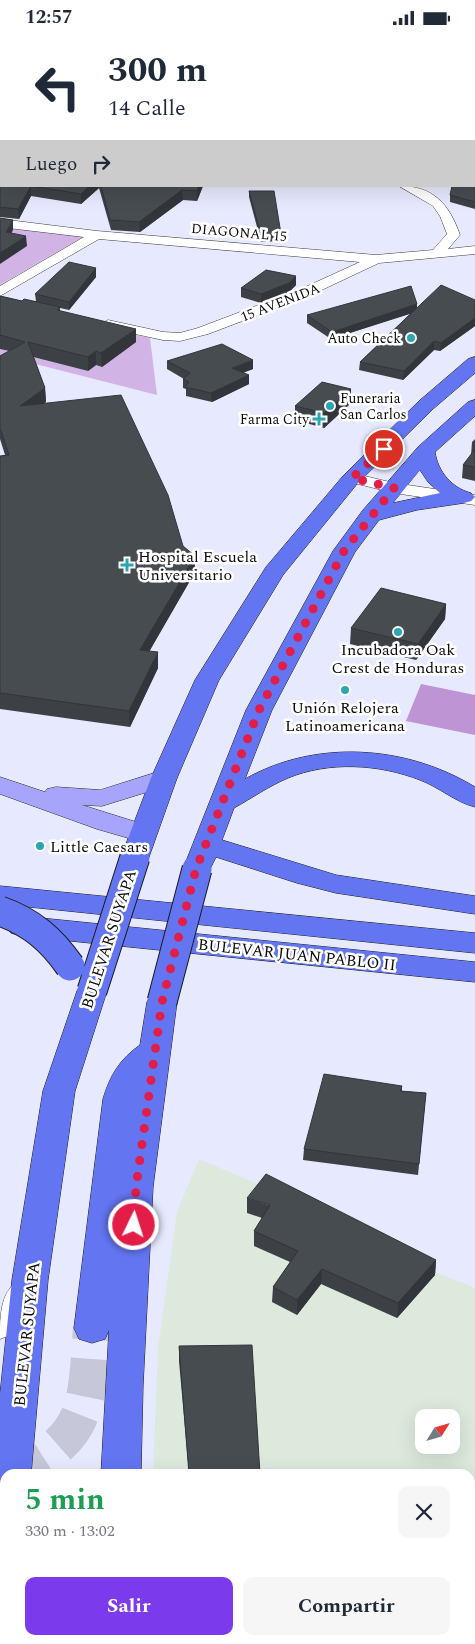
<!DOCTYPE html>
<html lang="es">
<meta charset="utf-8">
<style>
:root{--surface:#fff;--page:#f6f6f7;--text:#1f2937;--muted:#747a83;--accent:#7c3aed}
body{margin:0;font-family:Spectral,serif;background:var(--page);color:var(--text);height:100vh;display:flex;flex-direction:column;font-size:19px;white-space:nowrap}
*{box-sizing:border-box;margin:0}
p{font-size:16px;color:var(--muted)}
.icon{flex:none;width:28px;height:28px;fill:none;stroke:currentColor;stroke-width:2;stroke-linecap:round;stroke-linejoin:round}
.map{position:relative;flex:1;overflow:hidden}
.panel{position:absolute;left:0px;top:1434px;width:475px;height:176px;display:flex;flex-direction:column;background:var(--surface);border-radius:15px 15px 0 0;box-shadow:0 5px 20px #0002}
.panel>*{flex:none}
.guide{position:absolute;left:0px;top:0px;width:475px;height:152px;box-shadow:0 5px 20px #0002;background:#fff;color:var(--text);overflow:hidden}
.needle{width:32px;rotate:53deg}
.controls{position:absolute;left:415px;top:1374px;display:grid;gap:10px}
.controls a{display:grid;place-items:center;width:45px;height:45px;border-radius:10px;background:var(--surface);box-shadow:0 5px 20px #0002;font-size:25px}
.pin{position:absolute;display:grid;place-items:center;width:42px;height:42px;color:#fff;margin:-21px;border:2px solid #fff;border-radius:50%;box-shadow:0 1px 5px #0007}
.me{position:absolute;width:55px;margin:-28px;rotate:4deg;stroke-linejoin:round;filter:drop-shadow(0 0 4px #0008)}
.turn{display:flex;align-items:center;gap:18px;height:105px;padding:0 25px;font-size:22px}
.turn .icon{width:65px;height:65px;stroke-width:2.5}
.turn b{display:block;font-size:35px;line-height:42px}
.then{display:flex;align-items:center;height:48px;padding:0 25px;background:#0003;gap:10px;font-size:19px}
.round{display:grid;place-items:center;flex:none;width:52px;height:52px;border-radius:10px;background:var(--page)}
.head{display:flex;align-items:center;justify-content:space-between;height:85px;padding:0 25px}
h1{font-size:30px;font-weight:700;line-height:38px;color:#1e9e55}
.button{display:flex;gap:10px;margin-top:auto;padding:10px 25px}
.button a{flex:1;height:58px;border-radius:10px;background:var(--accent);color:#fff;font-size:20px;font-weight:700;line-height:58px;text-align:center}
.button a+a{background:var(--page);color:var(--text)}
.status{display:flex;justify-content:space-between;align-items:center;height:35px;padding:0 25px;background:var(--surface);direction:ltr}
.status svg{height:14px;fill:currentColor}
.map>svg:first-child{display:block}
.industrial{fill:#dde9dd;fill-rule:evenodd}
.green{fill:#d1b4e5}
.forest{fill:#bf94d5}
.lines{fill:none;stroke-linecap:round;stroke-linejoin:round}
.primary-tunnel{stroke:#c6c7d9;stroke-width:38;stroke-dasharray:38 19;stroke-linecap:butt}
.minor-casing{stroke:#3c3c3c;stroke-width:1}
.secondary-casing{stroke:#2b2b2b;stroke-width:1}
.primary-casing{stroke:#1a1a1a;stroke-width:1}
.minor{fill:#fff;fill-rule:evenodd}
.secondary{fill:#a6a5fb;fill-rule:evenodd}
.primary{fill:#6375f1;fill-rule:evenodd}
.primary-bridge-casing{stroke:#1a1a1a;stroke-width:31;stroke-linecap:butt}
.primary-bridge{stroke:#6375f1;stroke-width:29}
.wall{fill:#3d4146}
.shaded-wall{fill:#323539}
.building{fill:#474c51;stroke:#323539}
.route{stroke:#e11d48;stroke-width:9;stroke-dasharray:0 16.2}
.poi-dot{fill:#2aa7b1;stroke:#fff;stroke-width:2}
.labels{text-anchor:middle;stroke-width:5;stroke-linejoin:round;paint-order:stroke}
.far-street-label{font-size:14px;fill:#090909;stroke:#fff}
.far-poi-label{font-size:14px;fill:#090909;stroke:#fff;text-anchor:end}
.poi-label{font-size:16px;fill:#090909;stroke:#fff;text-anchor:start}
.street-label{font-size:16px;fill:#090909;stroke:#fff}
</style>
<div class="status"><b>12:57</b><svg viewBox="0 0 49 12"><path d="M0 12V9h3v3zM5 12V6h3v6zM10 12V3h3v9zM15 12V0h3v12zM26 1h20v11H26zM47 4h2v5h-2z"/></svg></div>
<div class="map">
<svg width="475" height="1609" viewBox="0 0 475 1609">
<rect width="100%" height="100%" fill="#e7e9fe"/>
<path class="industrial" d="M199,1124L286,1161L418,1230L475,1253V1609H154V1605H470V1439H153L158,1314L177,1177ZM424,1382H451V1410H424Z"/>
<path class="green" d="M0,192L83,202L0,250Z
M0,270L150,303L157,360L0,320V314L88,336L96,330L102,332L120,319Z"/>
<path class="forest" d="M0,0H475V61L474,1H1L0,67Z
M421,649L475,660V700L406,686Z"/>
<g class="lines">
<path class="primary-tunnel" d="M9,1439C90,1404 86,1373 92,1293"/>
<g class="minor-casing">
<path id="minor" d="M0,53H1V59H0Z
M474,61H475V67H474Z
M399,151C434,151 449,169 460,200L448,214L475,211V219L379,228L311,260L208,299L180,306L163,305L103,292L101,289L108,285L163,297L180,298L198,293L301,254L360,227L99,204L0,261V251L84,202L0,192V184L97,196L376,220L433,215L447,199L440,181L433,171Z
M352,438L394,448L475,460V470L394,458L346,446L344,443L346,440Z
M24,1243L34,1246L38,1254L10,1300L0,1304C0,1280 0,1252 24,1243Z"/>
</g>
<g class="secondary-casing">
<path id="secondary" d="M164,735L173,737L177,743L173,749L102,771L82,770L152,792L156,798L152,804L142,807L97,794L0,759V742L45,757L47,754L56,752L100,755Z"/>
</g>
<g class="primary-casing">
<path id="primary" d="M475,322V338L433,374L357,449L283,540L219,645L177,743L149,822L145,828L135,831L125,828L121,822L151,743L195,645L266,532L343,441L419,366L468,324Z
M475,365V381L435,417C438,437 452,453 471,458L475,462L471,466L464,468L417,475L379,485L355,517L272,675L245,744C316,704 406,710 475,752V772C455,767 439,752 420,745C379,729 329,726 288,743C269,751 252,763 234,773L222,805L336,840L475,861V879L336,858L297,848L216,822L207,840L197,843L187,840L183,834L246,675L333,516L363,475L418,412L468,367ZM420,435L428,447L440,458L393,468Z
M0,851L475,898V918L0,869Z
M21,881L475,927V947L21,901L11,898L6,891L11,884Z
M92,946L103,949L107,956L75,1056L48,1245L31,1439H5V1454L0,1452V1359L12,1245L43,1056L77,956L81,949Z
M162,956L173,959L177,967L153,1152L143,1351L141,1439H101L109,1295L105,1304L92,1308L79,1304L74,1293L103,1064C110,1040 120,1024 140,1010L147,967L151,959Z
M5,1496V1605H22V1609H0V1498Z
M99,1605H141V1609H99Z"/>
</g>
<use href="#minor" class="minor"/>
<use href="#secondary" class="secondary"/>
<use href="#primary" class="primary"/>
<g class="primary-bridge-casing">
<path id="primary-bridge" d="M0,876C31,887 51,904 70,931
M92,956L135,822
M162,967L197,834"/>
</g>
<use href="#primary-bridge" class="primary-bridge"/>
</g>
<path class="wall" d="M0,69L1,151H203L197,166L183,165L140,197L111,195L99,153L81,169L31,161L19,184L0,182Z
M475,149V174L450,167V160Z
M249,156L281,199V206L261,207L249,162Z
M96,233V242L69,275L60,273V276L136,307L102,332L96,330L88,336L33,322L45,353L46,367L44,368L183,511L195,537L149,616L158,633L130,692L0,674V421L5,420L0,404V321L9,316L0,314V261L22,266H36L35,259Z
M296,241V250L289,257L261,268L241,262V253Z
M475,265V291L440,316L434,315L403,345L359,335L360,327L411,278L331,304L307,288V280L417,269V273Z
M167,326L253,334L243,338L249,340V349L212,367L186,361V354L183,353V344H184L167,334Z
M351,368L324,393L295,385V371Z
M475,404V446L462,443L463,430L471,420L472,407Z
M446,569L445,584L416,625L350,609L351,593Z
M402,1051V1056L426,1058L418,1140L303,1125L304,1114Z
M247,1163L436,1225L435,1240L397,1283L321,1249L297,1280L272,1267L273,1252L290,1227L254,1211V1196L262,1183L247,1178Z
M179,1311L260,1439H189L179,1326Z"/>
<path class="shaded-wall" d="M31,151V161L19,184L18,174Z
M89,151H99V153L81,169V159Z
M199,151H203L197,166V156Z
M182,155L183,165L140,197L139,187Z
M13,185V195L7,207L6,197Z
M26,201L27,211L0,229V218Z
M96,233V242L69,275V267Z
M296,241V250L289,257L261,268V259Z
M417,269L416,277L331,304L332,297Z
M475,283V291L440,316L441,308Z
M136,294V307L102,332L101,318Z
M434,306V315L403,345L404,336Z
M96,316V330L88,336V322Z
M253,325V334L232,341V333Z
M249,340V349L212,367L211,358Z
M45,353L46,367L21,385L20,371Z
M351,354V368L324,393V378Z
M195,521V537L141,631L140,615Z
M446,569L445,584L416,625L418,609Z
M158,617V633L130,692L129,676Z
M436,1225L435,1240L397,1283L398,1268Z
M322,1234L321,1249L297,1280V1265Z"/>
<path class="building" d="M1,68V151H89L81,159L31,151L18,174L0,172V69Z
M474,149H475V167L450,160L452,151H474Z
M101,151H199L197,156L182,155L139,187L110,185Z
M249,156H274L281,199L261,200Z
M0,183L13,185L6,197L26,201L0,218Z
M69,227L96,233L69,267L35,259Z
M266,235L296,241L289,248L261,259L241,253Z
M441,250L475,265V283L441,308L434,306L404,336L360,327Z
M411,251L417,269L332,297L307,280Z
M0,261L22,266L24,264L60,272L57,275L136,294L101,318L96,316L88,322L28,307L45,353L20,371L121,360L168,460L183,511L195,521L140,615L158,617L129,676L0,658V421L9,420L0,393V321L25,307L0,300Z
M222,309L253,325L232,333L249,340L211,358L185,352L189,347L183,344L190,338L167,326Z
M322,347L351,354L324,378L295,371Z
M475,414V432L463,430Z
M381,553L446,569L418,609L351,593Z
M324,1039L402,1051L400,1056L426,1058L419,1129L304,1114Z
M266,1139L436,1225L398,1268L322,1234L297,1265L273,1252L298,1216L254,1196L270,1170L247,1163Z
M252,1310L260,1439H189L179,1311Z"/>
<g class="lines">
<path class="route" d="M134,1190L136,1152L162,967L196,834L259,675L344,516L394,453L352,443L384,414"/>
</g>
<g class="poi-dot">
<circle cx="411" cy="303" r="5"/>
<circle cx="330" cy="371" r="5"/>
<path d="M316.5 376.5h5v5h5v5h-5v5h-5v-5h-5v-5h5z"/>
<path d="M124.5 522.5h5v5h5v5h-5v5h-5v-5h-5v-5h5z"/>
<circle cx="398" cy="597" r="5"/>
<circle cx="345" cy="655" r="5"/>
<circle cx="40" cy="811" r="5"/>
</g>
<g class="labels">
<g class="far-street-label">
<text transform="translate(239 197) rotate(5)" y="5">DIAGONAL 15</text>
<text transform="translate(280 267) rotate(-21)" y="5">15 AVENIDA</text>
</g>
<g class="far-poi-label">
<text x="401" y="308">Auto Check</text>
<text x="340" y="368" text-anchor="start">Funeraria<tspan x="340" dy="16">San Carlos</tspan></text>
<text x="309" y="389">Farma City</text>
</g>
<g class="poi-label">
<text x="138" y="527">Hospital Escuela<tspan x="138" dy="18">Universitario</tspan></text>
<text x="398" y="620" text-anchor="middle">Incubadora Oak<tspan x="398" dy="18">Crest de Honduras</tspan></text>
<text x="345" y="678" text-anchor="middle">Unión Relojera<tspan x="345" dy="18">Latinoamericana</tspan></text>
<text x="50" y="817">Little Caesars</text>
</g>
<g class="street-label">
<text transform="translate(108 904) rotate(-72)" y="6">BULEVAR SUYAPA</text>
<text transform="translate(297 919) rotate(6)" y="6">BULEVAR JUAN PABLO II</text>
<text transform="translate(26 1299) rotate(-84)" y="6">BULEVAR SUYAPA</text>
</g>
</g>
</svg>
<div class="controls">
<a><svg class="needle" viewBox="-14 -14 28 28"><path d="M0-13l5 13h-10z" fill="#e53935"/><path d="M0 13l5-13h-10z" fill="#747a83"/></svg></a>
</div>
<div class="pin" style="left:384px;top:414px;background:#d93025"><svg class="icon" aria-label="arrive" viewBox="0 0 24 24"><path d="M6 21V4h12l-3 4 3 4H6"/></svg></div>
<svg class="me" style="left:134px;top:1190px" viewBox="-20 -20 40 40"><circle r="17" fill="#e11d48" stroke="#fff" stroke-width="3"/><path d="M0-11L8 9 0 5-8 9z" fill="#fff"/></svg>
<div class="guide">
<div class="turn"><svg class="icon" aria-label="left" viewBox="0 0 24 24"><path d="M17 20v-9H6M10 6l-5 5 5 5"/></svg><div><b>300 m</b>14 Calle</div></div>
<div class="then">Luego<svg class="icon" aria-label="right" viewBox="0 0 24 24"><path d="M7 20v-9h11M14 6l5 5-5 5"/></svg></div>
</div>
<section class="panel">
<div class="head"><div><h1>5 min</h1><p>330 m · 13:02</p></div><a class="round"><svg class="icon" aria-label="close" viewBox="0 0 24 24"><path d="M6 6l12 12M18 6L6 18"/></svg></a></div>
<div class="button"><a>Salir</a><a>Compartir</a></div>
</section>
</div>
